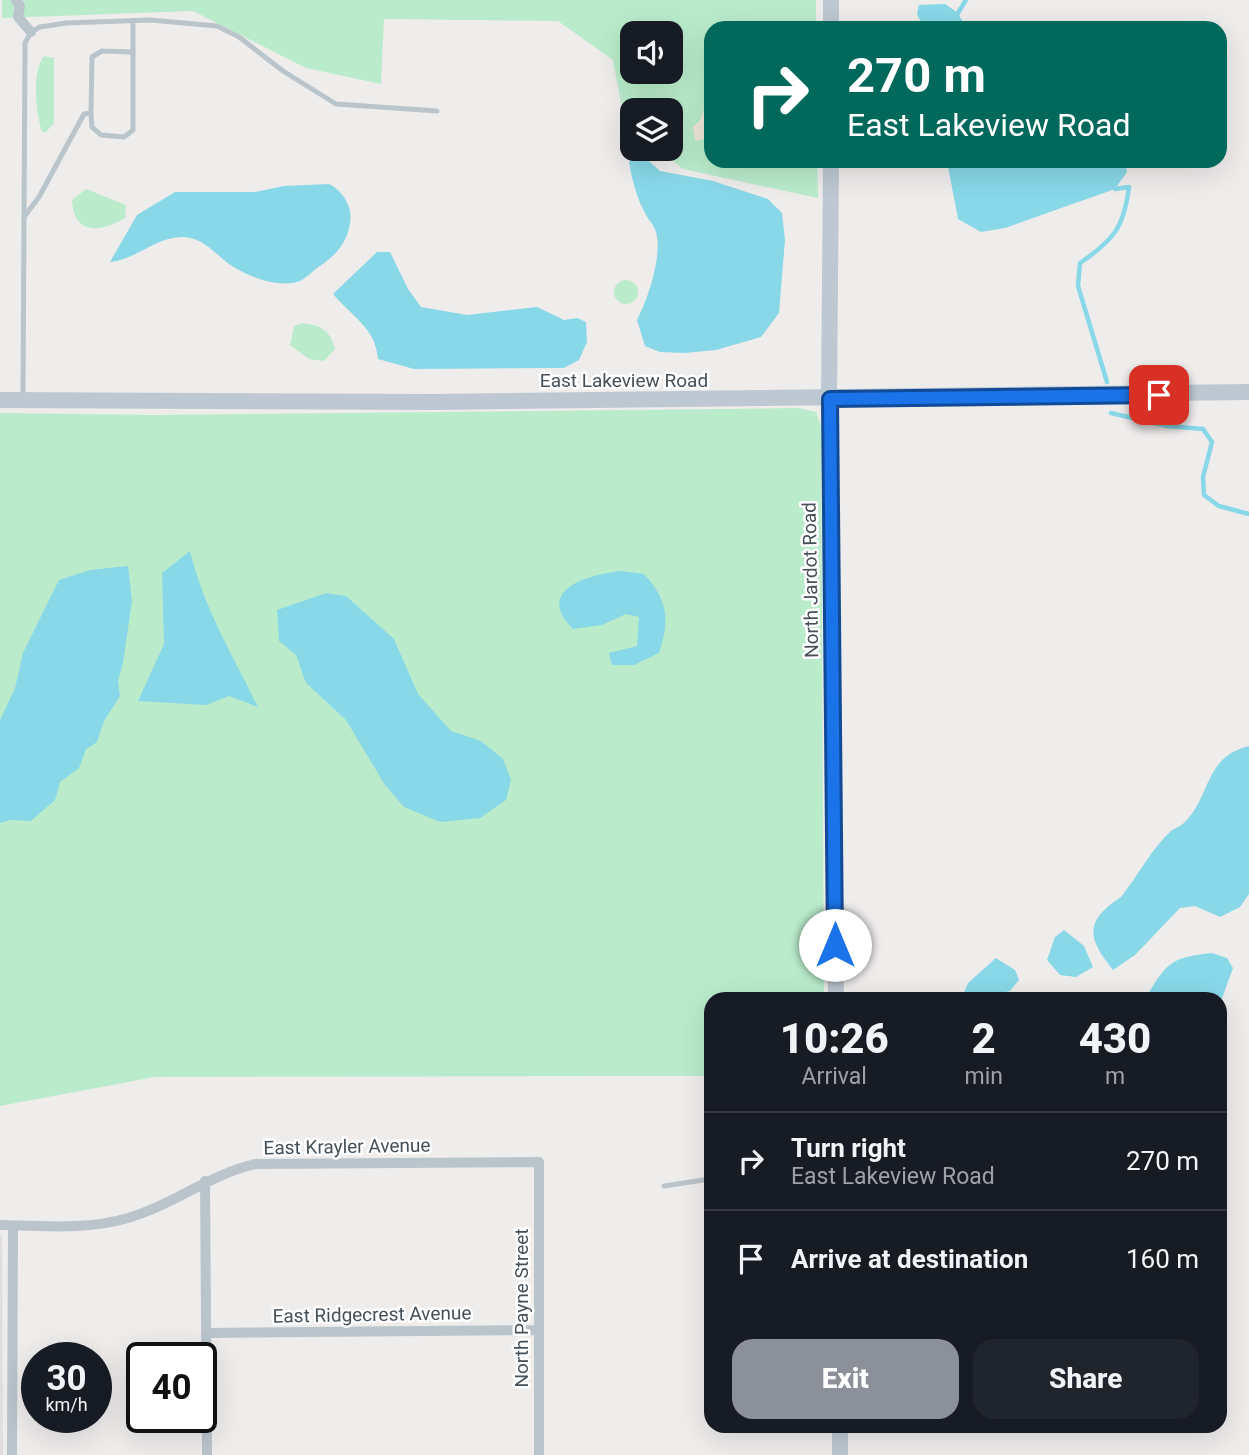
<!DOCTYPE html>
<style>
:root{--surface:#171b24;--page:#20242c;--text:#f1f3f6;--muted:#9ea1a6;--line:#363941;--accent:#8c9099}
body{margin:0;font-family:Roboto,sans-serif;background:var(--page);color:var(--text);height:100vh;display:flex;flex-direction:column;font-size:26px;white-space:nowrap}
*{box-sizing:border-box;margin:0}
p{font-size:23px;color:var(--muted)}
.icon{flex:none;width:38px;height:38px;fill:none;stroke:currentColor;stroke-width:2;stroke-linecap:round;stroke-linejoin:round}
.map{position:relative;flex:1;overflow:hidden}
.sheet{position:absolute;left:704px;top:992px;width:523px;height:441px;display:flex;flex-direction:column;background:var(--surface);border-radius:21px;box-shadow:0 7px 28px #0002}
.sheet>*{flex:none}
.top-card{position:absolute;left:704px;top:21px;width:523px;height:147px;border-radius:21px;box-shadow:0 7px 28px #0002;background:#00695c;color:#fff;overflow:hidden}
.fabs{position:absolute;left:620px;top:21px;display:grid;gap:14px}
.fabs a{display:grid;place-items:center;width:63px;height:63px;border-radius:14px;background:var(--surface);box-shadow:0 7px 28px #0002;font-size:35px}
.speed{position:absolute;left:21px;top:1342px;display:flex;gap:14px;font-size:35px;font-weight:700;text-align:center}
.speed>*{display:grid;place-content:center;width:91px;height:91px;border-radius:50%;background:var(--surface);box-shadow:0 7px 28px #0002;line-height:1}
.speed small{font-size:18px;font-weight:400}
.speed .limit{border:4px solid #111;border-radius:10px;background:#fff;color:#111}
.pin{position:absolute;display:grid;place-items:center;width:60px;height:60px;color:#fff;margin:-30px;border-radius:14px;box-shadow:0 4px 10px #0006}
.me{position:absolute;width:77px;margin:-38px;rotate:0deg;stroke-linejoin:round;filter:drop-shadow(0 0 5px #0008)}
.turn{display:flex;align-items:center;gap:24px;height:147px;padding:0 28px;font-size:32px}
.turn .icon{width:91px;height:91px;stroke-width:2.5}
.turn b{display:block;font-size:49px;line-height:60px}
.eta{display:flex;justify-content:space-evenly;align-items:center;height:119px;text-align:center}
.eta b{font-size:42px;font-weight:800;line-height:49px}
.cta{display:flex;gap:14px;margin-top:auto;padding:14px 28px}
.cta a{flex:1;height:80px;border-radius:21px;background:var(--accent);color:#fff;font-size:28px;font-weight:800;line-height:80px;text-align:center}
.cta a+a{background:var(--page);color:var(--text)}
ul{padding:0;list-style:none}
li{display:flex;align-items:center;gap:21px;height:98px;padding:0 28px;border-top:2px solid var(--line)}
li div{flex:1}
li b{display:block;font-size:26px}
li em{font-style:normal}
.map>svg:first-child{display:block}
.education{fill:#e0dddd}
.green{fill:#baeccc;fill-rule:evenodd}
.sand{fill:#f0e9dc}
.water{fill:#88d8e8}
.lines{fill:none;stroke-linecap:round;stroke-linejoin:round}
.stream{stroke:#88d8e8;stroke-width:4.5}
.lane{stroke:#bac4cb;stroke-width:5}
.street{stroke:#bac4cb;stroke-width:10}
.secondary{stroke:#bdc8d2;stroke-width:16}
.route-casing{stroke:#114b97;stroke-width:18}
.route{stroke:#1a73e8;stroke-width:12}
.labels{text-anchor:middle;stroke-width:5;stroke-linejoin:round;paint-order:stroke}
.street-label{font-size:19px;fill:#455058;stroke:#fff}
</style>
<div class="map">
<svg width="1249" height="1455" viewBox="0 0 1249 1455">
<rect width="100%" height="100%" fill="#efecec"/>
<path class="education" d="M2,1235L3,1455H0V1236Z"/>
<path class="green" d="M2,0H816V28H710V161H817L818,198L683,169L657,149H670V110H632V129L625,124L613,60L558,21L384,19L381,84L306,68L193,11L2,18ZM632,33H670V72H632Z
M44,56L54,58V123L46,132H42C36,112 31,74 44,56Z
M86,189L126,205L125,218C101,232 74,236 72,200Z
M614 292a12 12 0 1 1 24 0a12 12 0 1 1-24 0Z
M302,323C321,325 330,330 335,349L324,361L309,359L290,345L294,326Z
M799,408L816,412L821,425L824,999H710V1076L155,1077L0,1106V413L154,415Z"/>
<path class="sand" d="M704,109H710V121L704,139L698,141L695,139L693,127L700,120Z"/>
<path class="water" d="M945,4L958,13L966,28H924L917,14L919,5Z
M639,152L660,171L713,181L768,199L782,213L785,240L779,313L761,337L716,350L685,353L660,352L645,346L637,320C648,299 664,252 655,229C653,224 648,219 646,215C637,199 632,180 629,162Z
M947,161H1125L1127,172L1115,189L1005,228L981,232L958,219Z
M329,184C343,191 353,207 350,223C347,244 334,257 317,268C312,272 306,278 300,281C278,289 247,276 229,264C214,253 205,239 184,237C156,236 136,260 110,262L137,215L175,192H255L284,186Z
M377,252H390L408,289L421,307L467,315L537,307L564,320L577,318L586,322L587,342L579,360L564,368L414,369L378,359C376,328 351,316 333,294Z
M190,551C203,606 233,656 258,707L229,696L206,705L138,701L164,644L162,573Z
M128,566L132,601L123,663L118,681L120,696L104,721L97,742L86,749L79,768L60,782L55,800L31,821L10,820L0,823V720L15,688L23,653L59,580L90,570Z
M622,571L644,574C668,600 670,620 659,653L634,665H612L609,653L637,646L639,617L626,614L602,625L573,629C533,589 590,574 622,571Z
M326,593L346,596L394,639L418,694L451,731L481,741L503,759L511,780L506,800L480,818L440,822L404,807L385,785L346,720L306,683L296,655L279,641L277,610Z
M1249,746V894L1240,907L1220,917L1195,906L1180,908L1135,955L1113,970C1087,938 1084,921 1121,897C1137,877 1152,848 1171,831C1175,828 1181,826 1185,822C1211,796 1204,757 1249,746Z
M1064,930L1084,946L1093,967L1076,977L1060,975L1047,960L1055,937Z
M1212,953L1227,958L1233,968L1220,1004V999H1145C1166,964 1170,957 1212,953Z
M996,958L1015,970L1019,980L1010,991L986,996L963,995L968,983Z"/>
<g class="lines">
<path class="stream" d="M958,13L966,0
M1107,382L1078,286L1080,263C1114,240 1124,227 1129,187L1115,189
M1111,413L1167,426L1203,429L1212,442L1203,477L1204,495L1219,506L1249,514"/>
<path class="lane" d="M91,113L92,127L101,135L124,137L133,130V21
M24,217L39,197L84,114L91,113L92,57L102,51L133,52
M23,397L25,43L31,32L40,27L66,23L150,20L217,26L239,37L283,71L336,104L437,111
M664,1186L710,1179"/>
<path class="street" d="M16,0L20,6L18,17L31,32
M205,1181L207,1455
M0,1225C42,1226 88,1230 128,1218C173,1205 210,1174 256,1164L539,1162V1455
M206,1333L538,1330
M12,1455L13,1226"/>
<path class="secondary" d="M831,0V28
M831,161L829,399L836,999
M0,400L435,402L1249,392
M840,1426V1455"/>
</g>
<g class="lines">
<g class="route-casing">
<path id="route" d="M835,945L830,399L1159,395"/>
</g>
<use href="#route" class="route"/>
</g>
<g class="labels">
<g class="street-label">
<text x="624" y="387">East Lakeview Road</text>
<text transform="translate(810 580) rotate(-91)" y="7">North Jardot Road</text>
<text transform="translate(347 1146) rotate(-1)" y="7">East Krayler Avenue</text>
<text transform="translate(521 1308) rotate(-90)" y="7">North Payne Street</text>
<text transform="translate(372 1314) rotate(-1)" y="7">East Ridgecrest Avenue</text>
</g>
</g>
</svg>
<div class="fabs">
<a><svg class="icon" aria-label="sound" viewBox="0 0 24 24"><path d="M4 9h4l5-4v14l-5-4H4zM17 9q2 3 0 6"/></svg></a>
<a><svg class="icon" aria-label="layers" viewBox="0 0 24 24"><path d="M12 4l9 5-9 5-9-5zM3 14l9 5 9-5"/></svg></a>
</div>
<div class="speed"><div>30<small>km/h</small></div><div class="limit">40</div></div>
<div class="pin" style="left:1159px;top:395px;background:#d93025"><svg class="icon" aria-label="arrive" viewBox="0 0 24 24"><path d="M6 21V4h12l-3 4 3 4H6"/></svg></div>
<svg class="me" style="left:835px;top:945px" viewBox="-20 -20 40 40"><circle r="19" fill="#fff"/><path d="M0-13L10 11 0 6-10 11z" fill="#1a73e8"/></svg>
<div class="top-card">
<div class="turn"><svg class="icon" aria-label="right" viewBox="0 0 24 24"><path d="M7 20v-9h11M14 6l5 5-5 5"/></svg><div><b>270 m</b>East Lakeview Road</div></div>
</div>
<section class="sheet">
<div class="eta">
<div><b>10:26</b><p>Arrival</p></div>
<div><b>2</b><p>min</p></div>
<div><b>430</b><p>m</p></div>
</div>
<ul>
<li><svg class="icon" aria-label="right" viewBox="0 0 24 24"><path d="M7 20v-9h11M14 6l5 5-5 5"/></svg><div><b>Turn right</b><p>East Lakeview Road</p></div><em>270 m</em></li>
<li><svg class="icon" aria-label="arrive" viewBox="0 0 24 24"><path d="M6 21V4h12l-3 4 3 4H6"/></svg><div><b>Arrive at destination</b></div><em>160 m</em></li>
</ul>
<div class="cta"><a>Exit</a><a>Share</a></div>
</section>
</div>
